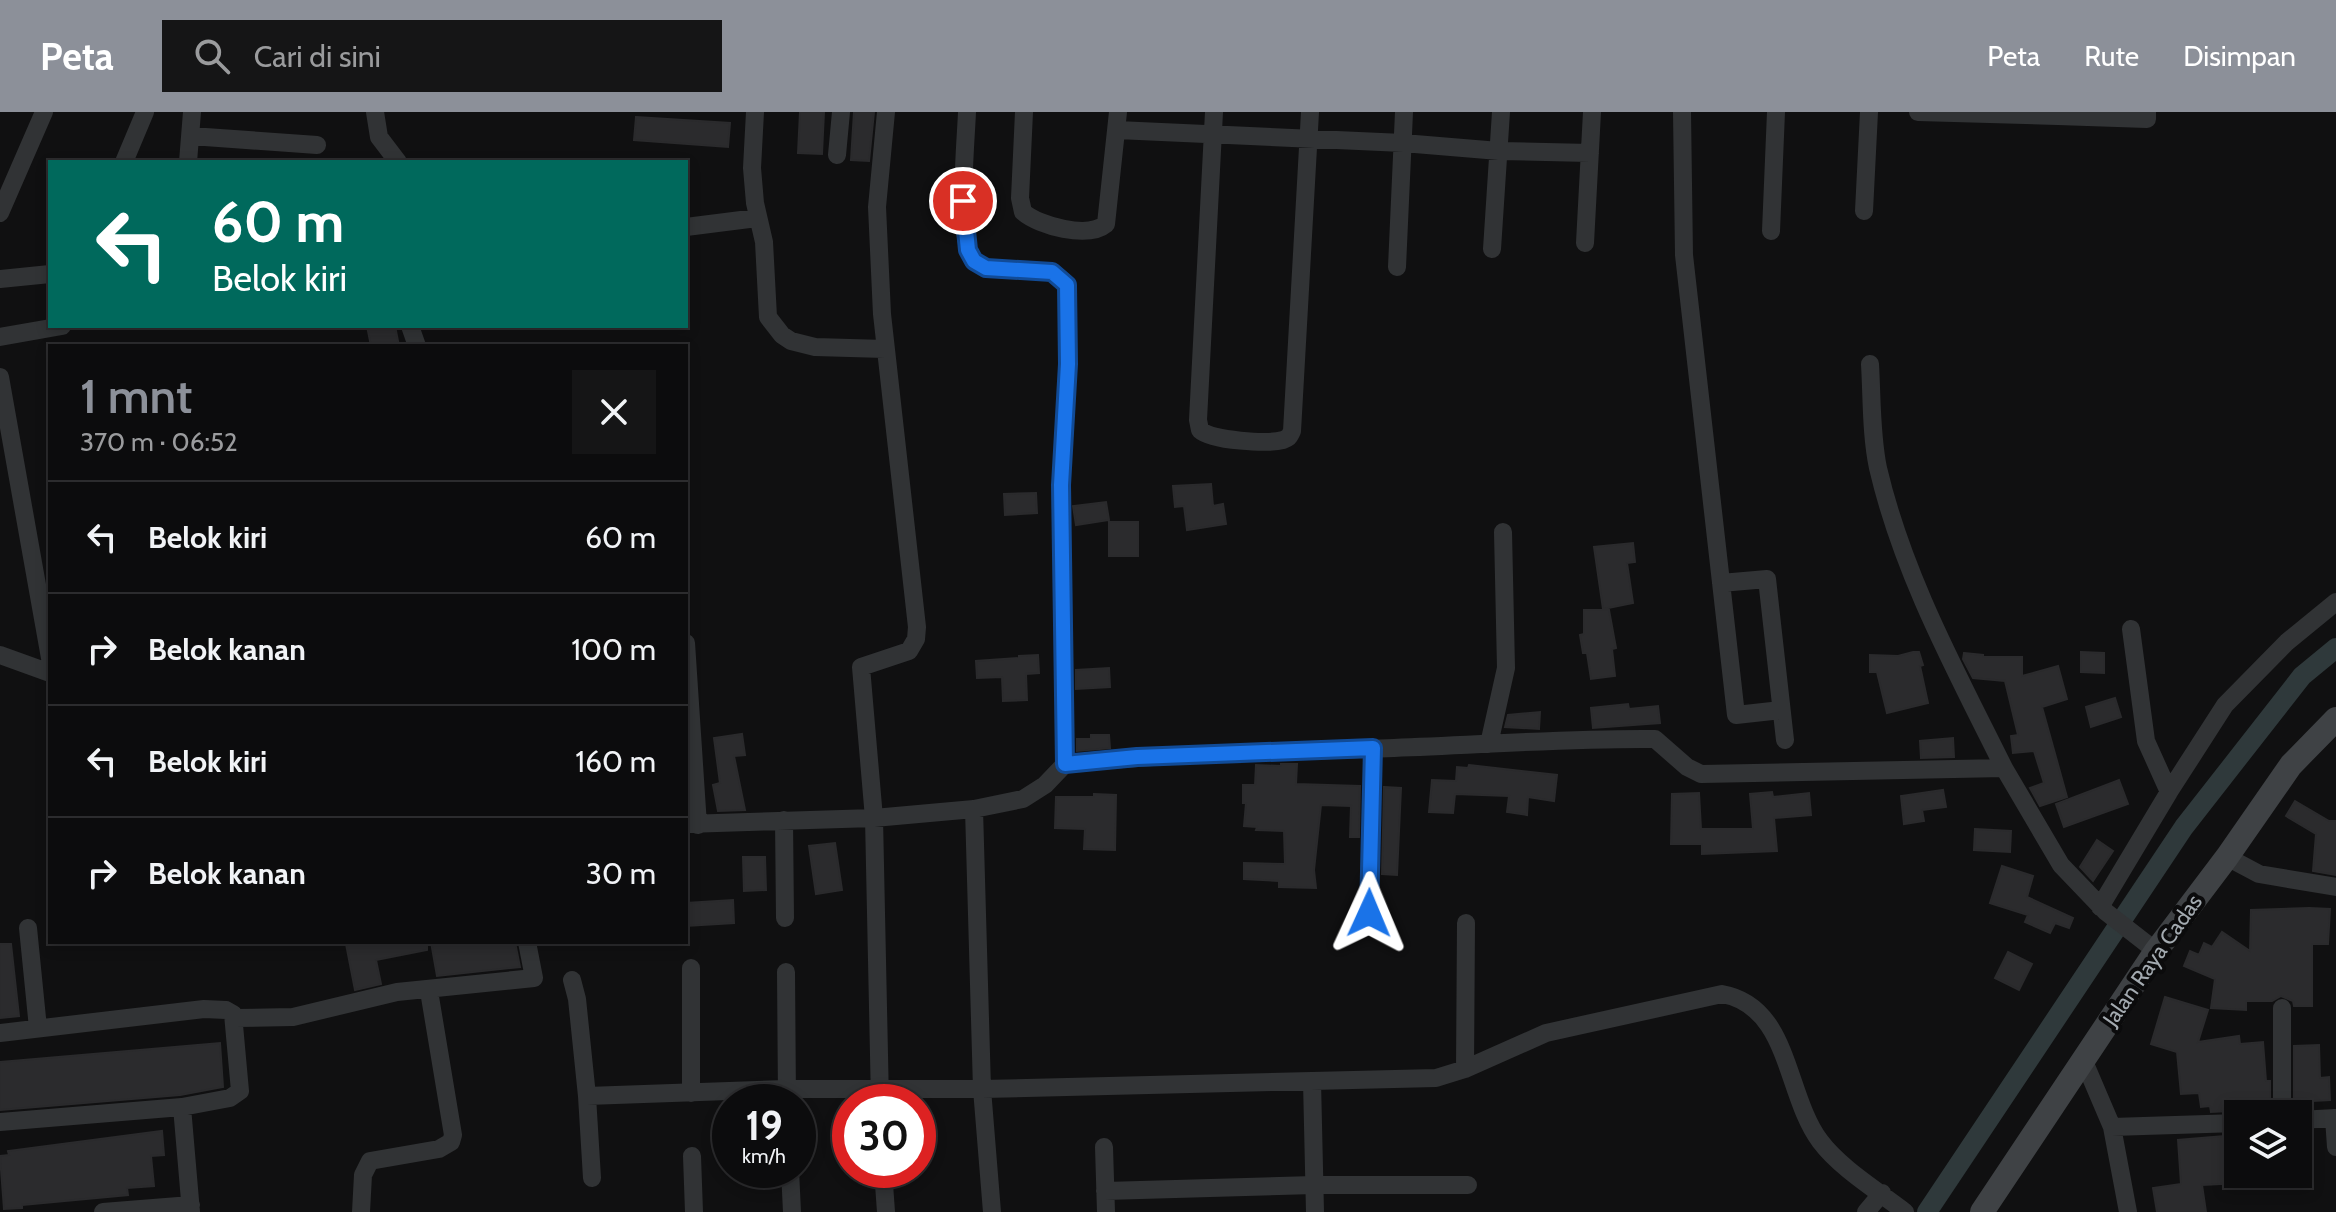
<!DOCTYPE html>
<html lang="id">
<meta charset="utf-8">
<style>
:root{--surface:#0c0c0d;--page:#151516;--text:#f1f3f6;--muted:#9a9b9d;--line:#2c2c2e;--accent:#8c9099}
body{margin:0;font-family:Cabin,sans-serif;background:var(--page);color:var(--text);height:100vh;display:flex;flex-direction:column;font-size:30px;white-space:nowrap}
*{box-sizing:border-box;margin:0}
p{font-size:26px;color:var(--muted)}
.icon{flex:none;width:44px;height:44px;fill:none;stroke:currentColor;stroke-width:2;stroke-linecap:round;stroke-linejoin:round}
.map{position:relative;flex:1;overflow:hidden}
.side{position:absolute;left:48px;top:232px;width:640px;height:600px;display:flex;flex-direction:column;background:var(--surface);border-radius:0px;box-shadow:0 4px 12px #0003,0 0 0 2px var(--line)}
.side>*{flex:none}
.hud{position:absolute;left:48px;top:48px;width:640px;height:168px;border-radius:0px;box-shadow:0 4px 12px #0003,0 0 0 2px var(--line);background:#00695c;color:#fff;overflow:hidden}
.buttons{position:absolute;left:2224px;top:988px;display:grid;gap:16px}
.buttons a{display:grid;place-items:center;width:88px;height:88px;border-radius:0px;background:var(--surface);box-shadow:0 4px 12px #0003,0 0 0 2px var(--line);font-size:40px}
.speed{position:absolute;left:712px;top:972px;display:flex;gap:16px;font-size:40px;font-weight:700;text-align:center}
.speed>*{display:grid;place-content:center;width:104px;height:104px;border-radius:50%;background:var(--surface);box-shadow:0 4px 12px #0003,0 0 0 2px var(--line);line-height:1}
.speed small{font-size:20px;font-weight:400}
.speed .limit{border:12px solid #d22;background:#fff;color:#111}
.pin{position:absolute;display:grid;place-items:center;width:68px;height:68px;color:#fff;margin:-34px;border:4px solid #fff;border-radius:50%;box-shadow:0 2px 8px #0007}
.me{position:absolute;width:88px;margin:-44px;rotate:1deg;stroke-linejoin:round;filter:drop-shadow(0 0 6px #0008)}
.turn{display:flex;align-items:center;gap:28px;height:168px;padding:0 32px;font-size:36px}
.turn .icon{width:104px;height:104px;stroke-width:2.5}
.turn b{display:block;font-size:56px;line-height:68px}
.round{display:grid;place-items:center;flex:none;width:84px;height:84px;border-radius:0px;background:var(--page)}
.overview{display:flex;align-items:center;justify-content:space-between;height:136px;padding:0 32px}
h1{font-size:48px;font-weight:600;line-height:60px;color:var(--accent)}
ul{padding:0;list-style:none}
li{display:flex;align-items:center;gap:24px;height:112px;padding:0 32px;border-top:2px solid var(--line)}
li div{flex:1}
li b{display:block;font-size:30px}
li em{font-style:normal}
header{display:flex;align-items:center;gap:48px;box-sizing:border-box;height:112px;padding:0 40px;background:var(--accent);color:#fff}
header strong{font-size:38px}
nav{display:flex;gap:44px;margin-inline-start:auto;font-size:28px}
.search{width:560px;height:72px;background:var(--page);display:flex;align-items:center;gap:20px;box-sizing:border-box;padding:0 28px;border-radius:0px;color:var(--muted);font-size:30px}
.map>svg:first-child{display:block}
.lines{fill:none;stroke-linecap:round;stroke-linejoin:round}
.canal{stroke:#2f393b;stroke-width:20}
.building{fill:#2b2b2d;stroke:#2a2a2c;stroke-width:2}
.street{stroke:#313335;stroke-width:18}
.secondary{stroke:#3f4245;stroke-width:24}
.route-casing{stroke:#114b97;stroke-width:20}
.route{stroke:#1a73e8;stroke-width:14}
.labels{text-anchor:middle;stroke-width:8;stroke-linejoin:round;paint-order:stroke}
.street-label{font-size:22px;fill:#a3aab0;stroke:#0b0b0c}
</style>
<header>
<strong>Peta</strong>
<div class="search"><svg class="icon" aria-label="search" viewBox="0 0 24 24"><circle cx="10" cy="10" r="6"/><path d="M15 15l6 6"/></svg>Cari di sini</div>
<nav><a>Peta</a><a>Rute</a><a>Disimpan</a></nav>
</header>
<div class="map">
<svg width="2336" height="1100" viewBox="0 0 2336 1100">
<rect width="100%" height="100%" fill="#101011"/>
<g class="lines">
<path class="canal" d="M1927,1100L2184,715L2302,564L2336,536"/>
</g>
<path class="building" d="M800,0H824L822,42L798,41Z
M854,0H874L869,49L851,48Z
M636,5L730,11L728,35L634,28Z
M367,214H395L399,234H371Z
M1211,372L1213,394L1223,392L1226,412L1187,418L1184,394L1175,395L1173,374Z
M1036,381L1037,401L1005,403L1004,382Z
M1106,390L1109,408L1076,413L1073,394Z
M1109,410H1138V444H1109Z
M1633,431L1635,450L1627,451L1633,491L1603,497L1594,435Z
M1584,498H1609L1616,536L1612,537L1615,564L1591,567L1587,541H1583L1580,523L1584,522Z
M1913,540H1919L1923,553L1920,554L1928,591L1887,601L1877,560H1870V543L1898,544Z
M2081,540L2104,541V561L2081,560Z
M1964,541L1983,543V545H2022V564L2058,554L2067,587L2042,595L2067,685L2040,694L2030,676L2044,671L2034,639L2013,641L2011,624L2018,623L2005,569L1973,566L1963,547Z
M1038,543L1039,561L1026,562L1027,588L1003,589L1002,565L977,566L976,549L1019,546V544Z
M1109,556L1110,575L1076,577V558Z
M2115,586L2121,605L2091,615L2086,595Z
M1628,592L1629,597L1658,594L1660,611L1593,616L1591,596Z
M1540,600L1539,617L1505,615L1508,603Z
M742,622L745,643L734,644L745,698L718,699L713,673L720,671L714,626Z
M1091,623H1109L1110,636L1077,639V627H1091Z
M1953,626L1954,645L1921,646L1920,629Z
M1281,652H1297L1296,672L1360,674L1359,725H1350L1351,694L1321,693L1314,758L1316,776L1279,775V769L1244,767V751L1285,752L1284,719L1256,718L1257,715L1244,714L1246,691H1243V673H1255L1256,653L1281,654Z
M1469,653L1557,663L1554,689L1528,685L1527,703L1507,700L1509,684L1455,682L1453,701L1429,700L1432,668L1456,669L1457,655L1468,656Z
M2119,668L2128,692L2064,715L2056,692Z
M1384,675L1401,676L1397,763L1382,762Z
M1943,678L1946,695L1922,698L1924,709L1904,712L1901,684Z
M1772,680L1773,685L1809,681L1811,703L1774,706L1777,739L1702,742V732H1671L1672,682L1699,681L1701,717H1753L1750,682Z
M1094,682L1116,683L1115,738L1084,737L1085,717L1055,716L1056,685H1094Z
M2295,689L2329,709H2336V763L2313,759L2316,722L2286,704Z
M1975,717L2011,719L2010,740L1974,738Z
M2097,728L2113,739L2093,769L2080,755Z
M835,731L842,778L816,782L809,734Z
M743,745H765L766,778L744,779Z
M2002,754L2033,764L2027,785L2073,806L2069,816L2055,811L2050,821L2025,810L2028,803L1990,791Z
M733,788L734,811L686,814V791Z
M2309,796L2330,797L2328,832H2312V894H2294L2293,889L2281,884L2272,889H2246V898L2211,896L2215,867L2184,854L2190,839L2199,843L2204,831L2212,835L2222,820L2250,839L2251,798Z
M356,830H427V838L376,848L381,872L355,878L346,832Z
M431,830H515L520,855L437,864Z
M0,832H11L19,904L0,906Z
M2008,840L2032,852L2019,878L1995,866Z
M2165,885L2208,898L2198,930L2239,924L2240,932L2263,930L2266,969H2270V997L2211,1000L2210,994L2201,995L2199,981L2181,982L2177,940L2151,932Z
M220,931L223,975L180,983L0,998V950Z
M2319,933L2320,966L2329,965L2330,988L2294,990V934Z
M162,1019L164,1043L151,1044L154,1074L127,1076L128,1083L22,1093V1096L4,1097L0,1044L9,1043L8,1039Z
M2236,1023L2239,1071L2202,1073L2206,1100H2157L2153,1076L2181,1072L2178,1028Z"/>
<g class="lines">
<path class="street" d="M375,0L379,25L398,50
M755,0L752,56L755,91L764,130L768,205L782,223L791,229L815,235L885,237
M967,0C966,29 956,129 974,148C985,160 1008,157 1022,158C1041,159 1054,157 1067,173L1068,252L1061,373L1065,652
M1024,0L1020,86L1023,100C1039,114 1088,127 1106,112L1118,0
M1214,0L1198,308L1200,318C1212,329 1268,332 1283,328C1290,325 1289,325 1292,319L1310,0
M1682,0L1684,143L1736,603L1781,598
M1918,0L2058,4V0
M2058,4L2147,7V0
M1117,18L1403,31L1499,39L1590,41
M191,24L317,33
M837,43L841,0
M124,50L145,0
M188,50L192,0
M1864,99L1869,0
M0,101L44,0
M686,115L757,106
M1771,119L1776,0
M1585,131L1592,0
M1492,137L1501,0
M1397,155L1404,0
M0,167L50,162
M410,214L417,234
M0,225L62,214
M1870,252C1872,286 1871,323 1878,356C1903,463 1956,559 2004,656
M0,265L50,546
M1721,471L1767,467L1785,628
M2131,517L2146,629L2169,680
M686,531L698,713
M0,543L50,561
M1489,632L1506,556L1503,420
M974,697L982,977L992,1100
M784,708L785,806
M686,712L874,706L974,697L1023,687L1045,673L1065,652C1174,641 1284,640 1394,636C1481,633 1568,626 1655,627L1687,655L1701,662L2004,656L2061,753L2106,800L2156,839
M2227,745L2259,762L2336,775
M2100,795L2169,680L2225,593L2287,530L2336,490
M1369,801L1373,636
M28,816L38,916
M691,856V981
M786,860L787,987
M572,868L577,887L587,984L786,977H982L1436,966L1465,957L1546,921L1722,882C1790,894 1785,982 1820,1029C1840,1056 1878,1079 1905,1100
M2282,896V1002
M235,906L293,905L397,880L534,866L527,830
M0,921L204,897L226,898L233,902L240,979L230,986L182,995L191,1100
M2083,947L2112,1015L2128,1100
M1465,957L1466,811
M1312,969L1315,1100
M587,984L592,1066
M880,990L874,706L861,555L909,539L916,527L917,515L882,202L877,95L886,0
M2334,1006L2336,1035
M2298,1008L2336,1006
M0,1010L182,995
M2112,1015L2238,1011
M1104,1035L1106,1100
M692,1044L694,1100
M790,1058L792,1100
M883,1058L886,1100
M1105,1079L1314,1073H1468
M103,1100L191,1093
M361,1100L363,1063L370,1049L439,1037L451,1030L453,1023L429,879
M1866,1100L1882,1081"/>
<path class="secondary" d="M1982,1100L2156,839L2227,745L2291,653L2336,607"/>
</g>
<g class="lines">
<g class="route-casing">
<path id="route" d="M963,89L968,138L974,149L986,156L1052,160L1067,173L1068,252L1061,373L1065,652L1137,645L1373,636L1369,801"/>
</g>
<use href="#route" class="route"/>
</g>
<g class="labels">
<g class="street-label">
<text transform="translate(2152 848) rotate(-55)" y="8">Jalan Raya Cadas</text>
</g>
</g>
</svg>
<div class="buttons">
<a><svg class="icon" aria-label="layers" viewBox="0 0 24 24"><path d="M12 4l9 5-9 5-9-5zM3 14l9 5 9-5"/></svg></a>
</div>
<div class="speed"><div>19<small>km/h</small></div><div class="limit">30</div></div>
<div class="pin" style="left:963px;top:89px;background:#d93025"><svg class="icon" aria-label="arrive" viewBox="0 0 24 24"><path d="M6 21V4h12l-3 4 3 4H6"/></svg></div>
<svg class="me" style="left:1369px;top:801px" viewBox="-20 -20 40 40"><path d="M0-17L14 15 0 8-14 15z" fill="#1a73e8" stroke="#fff" stroke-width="4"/></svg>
<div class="hud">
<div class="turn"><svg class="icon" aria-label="left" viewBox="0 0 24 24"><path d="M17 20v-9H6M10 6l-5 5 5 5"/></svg><div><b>60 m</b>Belok kiri</div></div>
</div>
<section class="side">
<div class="overview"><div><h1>1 mnt</h1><p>370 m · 06:52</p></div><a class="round"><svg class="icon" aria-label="close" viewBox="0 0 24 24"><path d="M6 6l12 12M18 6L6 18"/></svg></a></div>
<ul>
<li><svg class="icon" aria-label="left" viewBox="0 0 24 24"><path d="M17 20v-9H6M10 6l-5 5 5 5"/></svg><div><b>Belok kiri</b></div><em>60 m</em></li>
<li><svg class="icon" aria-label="right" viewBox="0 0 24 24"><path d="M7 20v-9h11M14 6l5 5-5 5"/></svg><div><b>Belok kanan</b></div><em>100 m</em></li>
<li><svg class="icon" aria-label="left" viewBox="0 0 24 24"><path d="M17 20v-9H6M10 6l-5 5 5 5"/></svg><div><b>Belok kiri</b></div><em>160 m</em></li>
<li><svg class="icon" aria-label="right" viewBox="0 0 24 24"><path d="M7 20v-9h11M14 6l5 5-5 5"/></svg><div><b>Belok kanan</b></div><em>30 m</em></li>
</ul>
</section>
</div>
